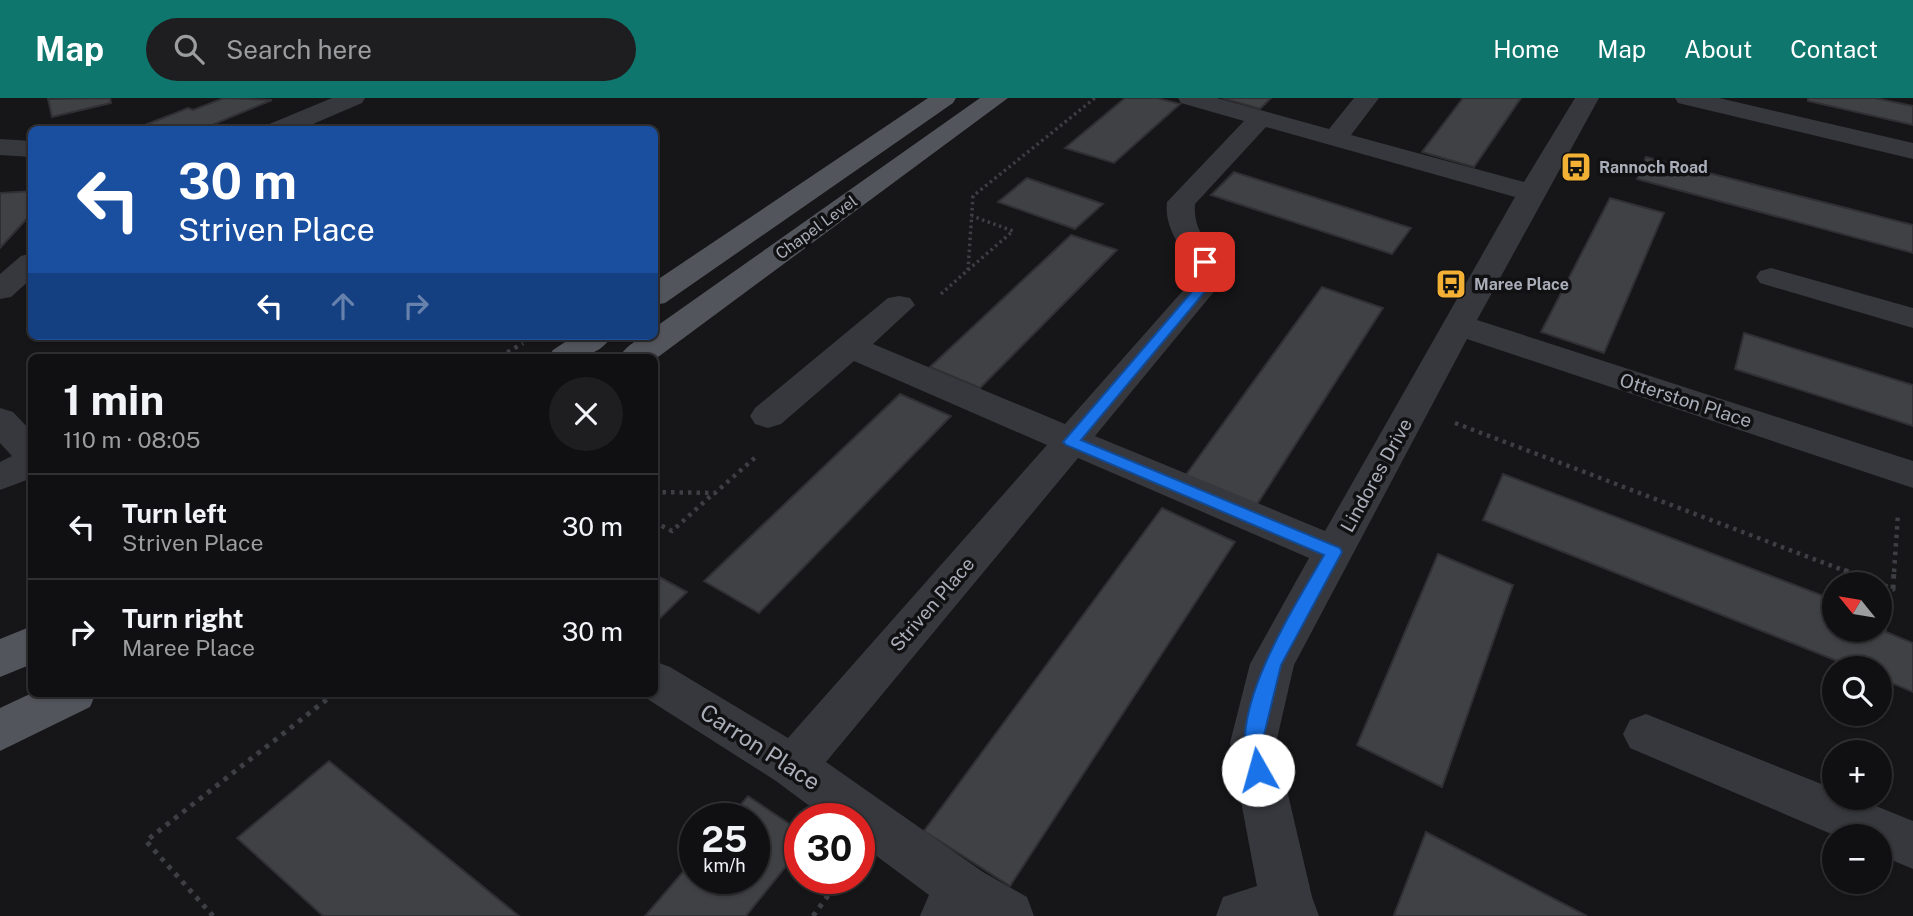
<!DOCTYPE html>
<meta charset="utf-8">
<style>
:root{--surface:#101012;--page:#1e1e20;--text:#f1f3f6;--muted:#9c9d9f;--line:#303032;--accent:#0f766e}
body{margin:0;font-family:"Public Sans",sans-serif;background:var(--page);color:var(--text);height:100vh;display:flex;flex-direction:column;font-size:26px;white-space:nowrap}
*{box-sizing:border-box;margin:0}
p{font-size:23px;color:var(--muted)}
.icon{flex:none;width:38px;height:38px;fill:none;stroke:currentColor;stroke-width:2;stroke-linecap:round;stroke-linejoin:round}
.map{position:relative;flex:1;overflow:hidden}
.side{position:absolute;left:28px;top:256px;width:630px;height:343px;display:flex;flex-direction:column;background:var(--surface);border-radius:10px;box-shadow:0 2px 5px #0004,0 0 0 2px var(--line)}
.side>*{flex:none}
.banner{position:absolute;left:28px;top:28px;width:630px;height:214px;border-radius:10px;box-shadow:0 2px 5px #0004,0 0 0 2px var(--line);background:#1a4fa0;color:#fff;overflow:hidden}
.needle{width:46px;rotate:300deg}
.fabs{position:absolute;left:1822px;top:474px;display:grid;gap:14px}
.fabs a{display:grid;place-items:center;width:70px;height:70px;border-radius:50%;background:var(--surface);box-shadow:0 2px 5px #0004,0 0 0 2px var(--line);font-size:35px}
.speed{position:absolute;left:679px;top:705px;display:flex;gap:14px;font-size:35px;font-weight:700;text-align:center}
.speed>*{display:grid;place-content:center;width:91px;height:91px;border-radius:50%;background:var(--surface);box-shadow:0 2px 5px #0004,0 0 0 2px var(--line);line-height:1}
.speed small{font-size:18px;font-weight:400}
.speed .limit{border:10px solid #d22;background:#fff;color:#111}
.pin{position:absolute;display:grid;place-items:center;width:60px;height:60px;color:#fff;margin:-30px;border-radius:14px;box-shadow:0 4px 10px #0006}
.me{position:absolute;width:77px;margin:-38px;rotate:353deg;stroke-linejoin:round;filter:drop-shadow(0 0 5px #0008)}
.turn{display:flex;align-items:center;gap:24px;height:147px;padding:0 35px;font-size:32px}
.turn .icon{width:91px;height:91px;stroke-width:2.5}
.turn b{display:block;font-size:49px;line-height:60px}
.lanes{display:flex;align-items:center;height:66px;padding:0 35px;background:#0003;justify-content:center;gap:35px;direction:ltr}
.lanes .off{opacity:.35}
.round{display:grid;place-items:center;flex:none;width:74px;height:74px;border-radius:37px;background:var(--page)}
.headline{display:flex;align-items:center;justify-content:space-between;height:119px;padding:0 35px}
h1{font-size:42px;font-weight:700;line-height:52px}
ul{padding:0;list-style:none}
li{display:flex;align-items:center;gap:21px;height:105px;padding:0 35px;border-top:2px solid var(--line)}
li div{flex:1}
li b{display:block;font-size:26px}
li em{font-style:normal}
header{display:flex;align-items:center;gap:42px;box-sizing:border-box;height:98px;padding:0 35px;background:var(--accent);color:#fff}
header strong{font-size:33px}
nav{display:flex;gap:38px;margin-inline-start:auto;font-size:24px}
.search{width:490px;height:63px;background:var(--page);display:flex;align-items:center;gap:18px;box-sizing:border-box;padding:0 24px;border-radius:38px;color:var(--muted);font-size:26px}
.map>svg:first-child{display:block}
.building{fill:#404145;stroke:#303034;stroke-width:2}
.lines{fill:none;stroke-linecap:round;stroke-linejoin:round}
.path-far2{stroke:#3d3f44;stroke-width:3.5;stroke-dasharray:2.5 3.5;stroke-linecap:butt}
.path-far1{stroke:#3d3f44;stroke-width:4.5;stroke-dasharray:3.5 5;stroke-linecap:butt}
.path{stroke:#3d3f44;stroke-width:5;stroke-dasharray:4.5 6;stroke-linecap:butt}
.minor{fill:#37383d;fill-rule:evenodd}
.major{fill:#53555c;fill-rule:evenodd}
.route{fill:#1a73e8;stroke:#114b97;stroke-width:2}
.labels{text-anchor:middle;stroke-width:7;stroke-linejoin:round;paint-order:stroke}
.far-poi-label{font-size:16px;font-weight:bold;fill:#a8adb8;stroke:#111113;text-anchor:start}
.far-street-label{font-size:16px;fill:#a8adb8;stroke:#111113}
.street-label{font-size:19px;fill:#a8adb8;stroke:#111113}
.near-street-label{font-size:23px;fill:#a8adb8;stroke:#111113}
</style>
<header>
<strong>Map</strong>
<div class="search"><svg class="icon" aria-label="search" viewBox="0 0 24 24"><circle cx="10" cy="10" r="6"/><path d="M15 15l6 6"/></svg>Search here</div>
<nav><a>Home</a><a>Map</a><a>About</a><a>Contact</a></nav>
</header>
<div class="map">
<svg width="1913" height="818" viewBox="0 0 1913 818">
<rect width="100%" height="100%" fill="#161618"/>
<path class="building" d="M110,0L111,5L52,19L48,1Z
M224,0L272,2L200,32H132L188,10L193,12Z
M1125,0H1157L1180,6L1114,65L1065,50Z
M1222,0H1271L1260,11Z
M1463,0H1521L1474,69L1422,54Z
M1808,0H1875L1913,8V27L1808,3Z
M1646,59L1913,127V155L1637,81Z
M1234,74L1411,130L1392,156L1211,97Z
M1027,80L1103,106L1075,131L998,104Z
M32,93V115L0,150V95Z
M1610,100L1664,115L1604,255L1541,234Z
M1071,137L1117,152L980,290L930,269Z
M1322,189L1383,210L1256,408L1185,378Z
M1744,235L1913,287V328L1735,271Z
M900,296L951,318L759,515L704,483Z
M1503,376L1834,502V532H1880V520L1886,522V534L1913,545V594L1880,580V570H1855L1483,422Z
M1162,410L1235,444L1010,788L924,733Z
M1438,456L1513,487L1442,689L1357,647Z
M654,476L687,494L654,526Z
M329,663L519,818H323L237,740Z
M748,698L800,733V751L746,818H645L695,760V780H754V721H728Z
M1426,734L1587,818H1397L1394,817Z"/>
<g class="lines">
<path class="path-far2" d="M968,172L1013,133L972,118
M941,196L968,172L973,98L1095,0"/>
<path class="path-far1" d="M500,259L523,245
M1455,325L1848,474
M654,394L715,395L758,357
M654,424L672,433L714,395
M1894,474L1898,416"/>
<path class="path" d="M1844,472L1893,491L1894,472
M213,818L146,743L335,595
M813,818L841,780"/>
<path class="minor" d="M332,0H365L362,5L299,32H264L267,27Z
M1178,0H1217L1329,31L1354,0H1379L1351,37L1524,84L1575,0H1599L1477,222L1913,363V390L1467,241L1294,567L1276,645L1312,799L1319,818H1216L1223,799L1257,788L1230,645L1250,566L1309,460L1078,360L826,664L983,774L1027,799L1034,818H920L929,797L859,745V721H827L776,683L638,595H654V563L670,569L788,640L1047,347L854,263L781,326L768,330L755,326L750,318L755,310L888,200L899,198L910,200L915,207L873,246L1065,326L1187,188C1194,152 1163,140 1167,104L1244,23L1181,5ZM1266,29L1515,99L1325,433L1095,338L1217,190C1224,150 1192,143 1195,106Z
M1675,0H1719L1913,45V61L1678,5Z
M0,41L32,43V59L0,57Z
M32,155V180L11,199L0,201V176L21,158Z
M1771,170L1913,210V230L1760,185L1756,179L1760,173Z
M0,310L13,314L32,334V380L0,392V364L12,358L0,345Z
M1646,616L1834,691V700H1856L1913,723V771L1880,757V738H1836L1630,650L1623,636L1630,622Z"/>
<path class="major" d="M928,0H956L953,5L665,205L654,207V184Z
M980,0H1008L654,262V259H619C627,247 640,238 654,238V230Z
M574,238H612C596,262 574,259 548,259L553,252Z
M32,528V566L0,579V541Z
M32,595H96L90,609L0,653V610Z"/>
</g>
<path class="route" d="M1205,160L1211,164L1213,175L1208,190L1081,342L1340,450L1342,454L1281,567L1262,645L1268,672L1265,678L1258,681L1251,678C1223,617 1294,510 1324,457L1066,347L1063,344L1196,189L1201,175L1198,164Z"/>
<defs>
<g id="bus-square" transform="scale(1.575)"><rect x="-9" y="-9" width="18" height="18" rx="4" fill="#f2b134" stroke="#111113"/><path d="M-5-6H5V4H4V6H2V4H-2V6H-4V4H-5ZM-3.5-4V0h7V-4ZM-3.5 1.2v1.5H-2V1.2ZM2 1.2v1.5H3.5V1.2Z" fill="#111"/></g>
</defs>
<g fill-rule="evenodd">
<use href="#bus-square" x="1576" y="69"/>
<use href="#bus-square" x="1451" y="186"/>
</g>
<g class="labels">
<g class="far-poi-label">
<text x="1599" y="75">Rannoch Road</text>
<text x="1474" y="192">Maree Place</text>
</g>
<g class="far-street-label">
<text transform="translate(816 129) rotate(-36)" y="6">Chapel Level</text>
</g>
<g class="street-label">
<text transform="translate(1686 302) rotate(18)" y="7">Otterston Place</text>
<text transform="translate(1376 377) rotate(-61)" y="7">Lindores Drive</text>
<text transform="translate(932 506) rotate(-49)" y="7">Striven Place</text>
</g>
<g class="near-street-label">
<text transform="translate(760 649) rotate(33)" y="8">Carron Place</text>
</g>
</g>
</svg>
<div class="fabs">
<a><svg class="needle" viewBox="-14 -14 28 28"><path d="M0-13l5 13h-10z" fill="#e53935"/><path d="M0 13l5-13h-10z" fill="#9c9d9f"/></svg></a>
<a><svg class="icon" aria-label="search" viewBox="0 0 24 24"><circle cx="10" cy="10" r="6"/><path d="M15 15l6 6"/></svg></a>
<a>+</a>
<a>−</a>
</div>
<div class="speed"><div>25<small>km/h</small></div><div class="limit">30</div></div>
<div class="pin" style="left:1205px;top:164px;background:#d93025"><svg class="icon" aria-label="arrive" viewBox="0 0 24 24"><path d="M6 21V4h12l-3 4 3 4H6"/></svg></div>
<svg class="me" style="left:1258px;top:672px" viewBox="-20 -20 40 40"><circle r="19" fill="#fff"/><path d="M0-13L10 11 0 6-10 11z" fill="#1a73e8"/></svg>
<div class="banner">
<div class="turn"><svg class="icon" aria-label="left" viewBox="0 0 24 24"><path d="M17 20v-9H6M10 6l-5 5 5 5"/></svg><div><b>30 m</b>Striven Place</div></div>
<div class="lanes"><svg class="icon" aria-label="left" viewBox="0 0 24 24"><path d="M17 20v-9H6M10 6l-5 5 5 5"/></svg><svg class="icon off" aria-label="ahead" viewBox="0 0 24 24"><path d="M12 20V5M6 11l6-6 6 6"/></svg><svg class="icon off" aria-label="right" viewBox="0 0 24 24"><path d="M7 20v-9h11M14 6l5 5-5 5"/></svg></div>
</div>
<section class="side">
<div class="headline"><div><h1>1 min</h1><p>110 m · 08:05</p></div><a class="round"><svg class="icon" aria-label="close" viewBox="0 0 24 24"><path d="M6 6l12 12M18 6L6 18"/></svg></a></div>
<ul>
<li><svg class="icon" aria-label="left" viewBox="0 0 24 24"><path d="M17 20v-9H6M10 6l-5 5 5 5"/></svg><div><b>Turn left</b><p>Striven Place</p></div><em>30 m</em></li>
<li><svg class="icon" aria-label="right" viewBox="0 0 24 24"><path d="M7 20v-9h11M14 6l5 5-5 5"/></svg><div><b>Turn right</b><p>Maree Place</p></div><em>30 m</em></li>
</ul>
</section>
</div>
